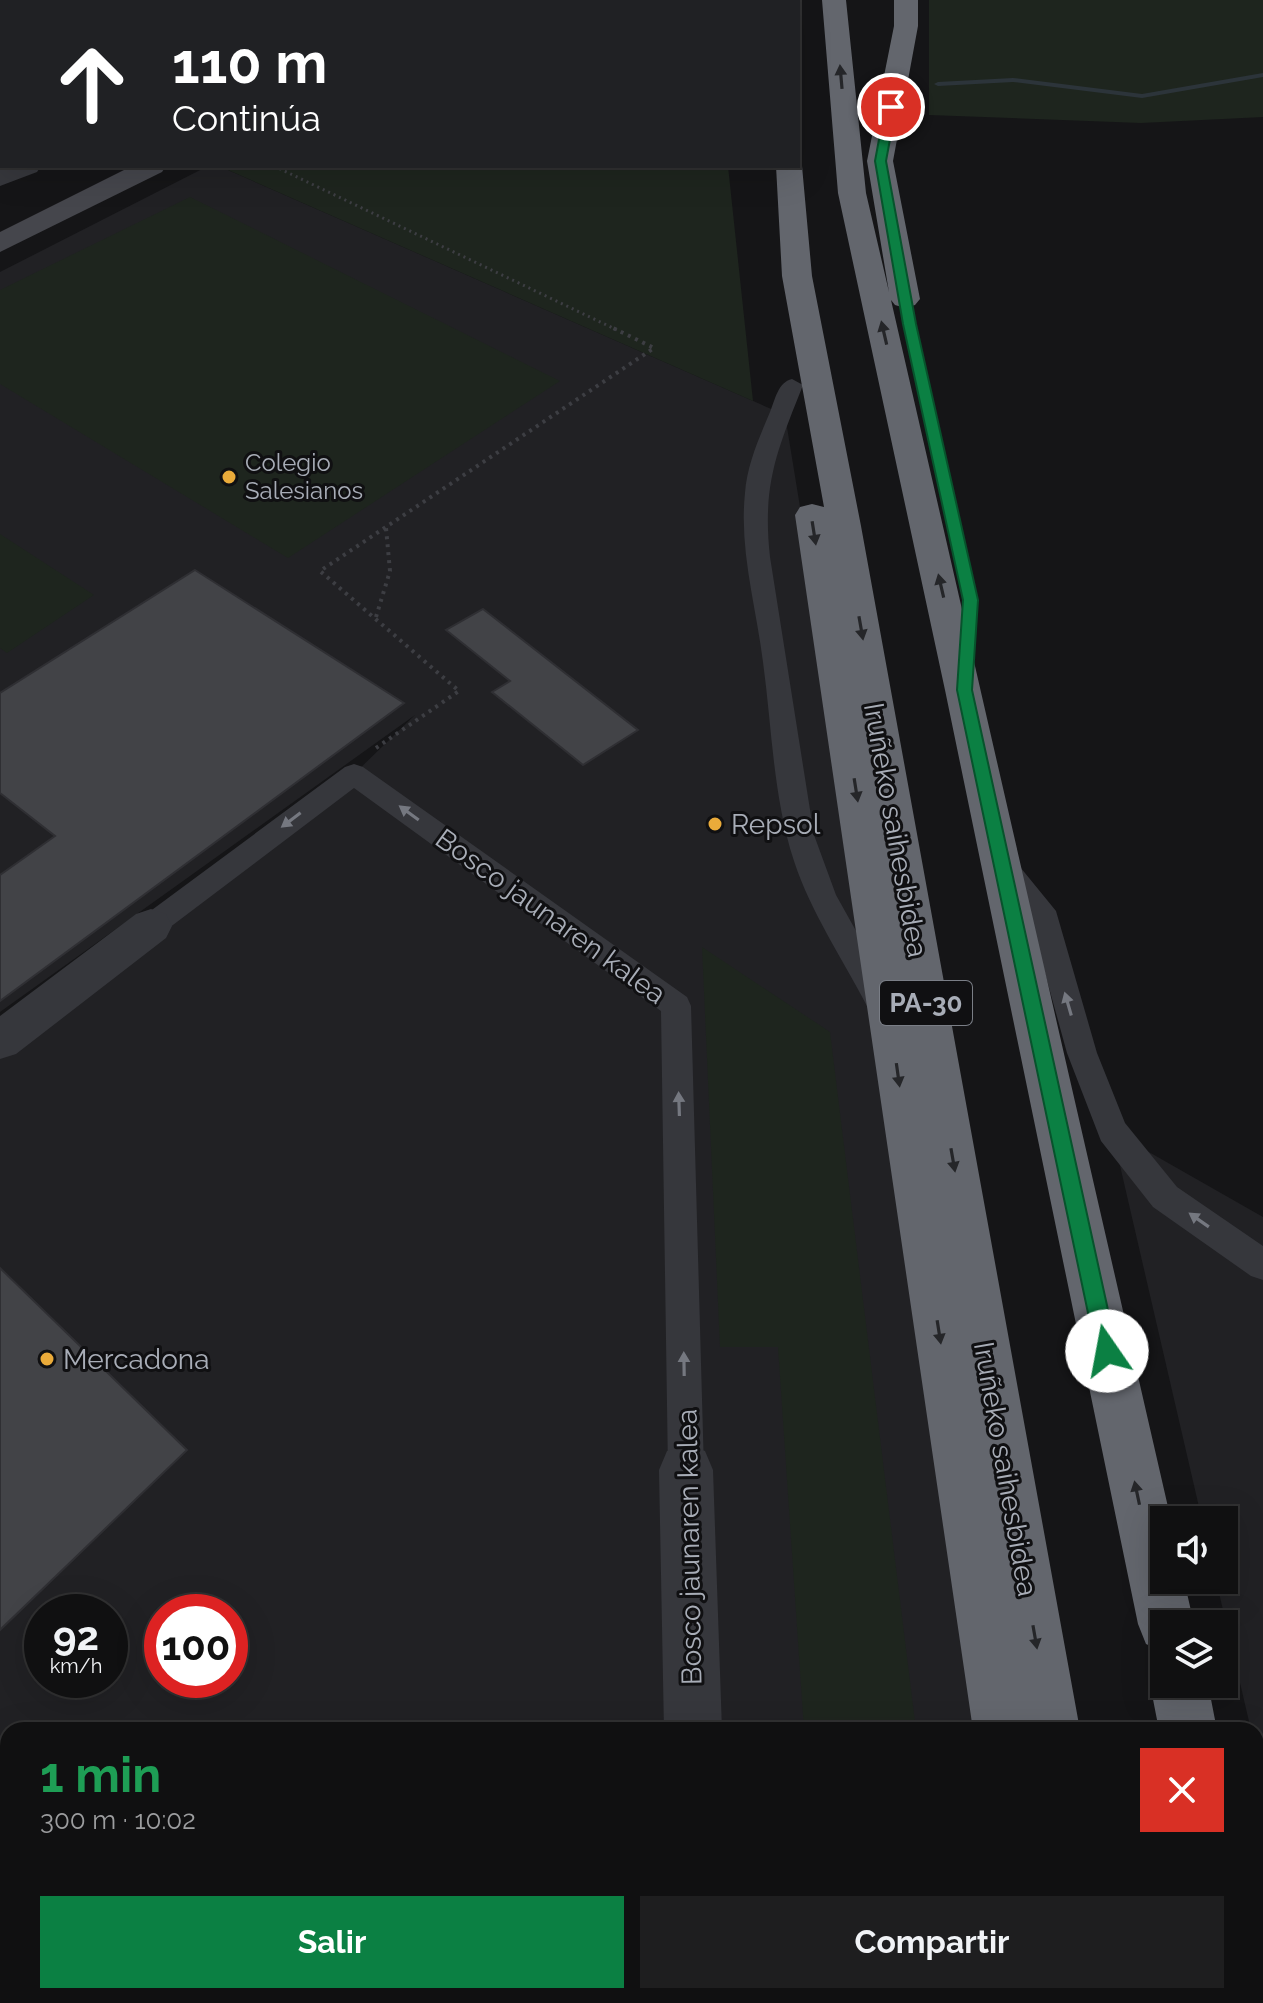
<!DOCTYPE html>
<html lang="es">
<meta charset="utf-8">
<style>
:root{--surface:#101011;--page:#1e1e1f;--text:#f1f3f6;--muted:#9c9d9f;--line:#303031;--accent:#0b8043}
body{margin:0;font-family:Raleway,sans-serif;background:var(--page);color:var(--text);height:100vh;display:flex;flex-direction:column;font-size:30px;white-space:nowrap}
*{box-sizing:border-box;margin:0}
p{font-size:26px;color:var(--muted)}
.icon{flex:none;width:44px;height:44px;fill:none;stroke:currentColor;stroke-width:2;stroke-linecap:round;stroke-linejoin:round}
.map{position:relative;flex:1;overflow:hidden}
.panel{position:absolute;left:0px;top:1722px;width:1264px;height:282px;display:flex;flex-direction:column;background:var(--surface);border-radius:24px 24px 0 0;box-shadow:0 8px 32px #0002,0 0 0 2px var(--line)}
.panel>*{flex:none}
.banner{position:absolute;left:0px;top:0px;width:800px;height:168px;box-shadow:0 8px 32px #0002,0 0 0 2px var(--line);background:#202124;color:#fff;overflow:hidden}
.tools{position:absolute;left:1150px;top:1506px;display:grid;gap:16px}
.tools a{display:grid;place-items:center;width:88px;height:88px;border-radius:0px;background:var(--surface);box-shadow:0 8px 32px #0002,0 0 0 2px var(--line);font-size:40px}
.speed{position:absolute;left:24px;top:1594px;display:flex;gap:16px;font-size:40px;font-weight:700;text-align:center}
.speed>*{display:grid;place-content:center;width:104px;height:104px;border-radius:50%;background:var(--surface);box-shadow:0 8px 32px #0002,0 0 0 2px var(--line);line-height:1}
.speed small{font-size:20px;font-weight:400}
.speed .limit{border:12px solid #d22;background:#fff;color:#111}
.pin{position:absolute;display:grid;place-items:center;width:68px;height:68px;color:#fff;margin:-34px;border:4px solid #fff;border-radius:50%;box-shadow:0 2px 8px #0007}
.me{position:absolute;width:88px;margin:-44px;rotate:348deg;stroke-linejoin:round;filter:drop-shadow(0 0 6px #0008)}
.turn{display:flex;align-items:center;gap:28px;height:168px;padding:0 40px;font-size:36px}
.turn .icon{width:104px;height:104px;stroke-width:2.5}
.turn b{display:block;font-size:56px;line-height:68px}
.round{display:grid;place-items:center;flex:none;width:84px;height:84px;border-radius:0px;background:var(--page)}
.head{display:flex;align-items:center;justify-content:space-between;height:136px;padding:0 40px}
h1{font-size:48px;font-weight:700;line-height:60px;color:#1e9e55}
.button{display:flex;gap:16px;margin-top:auto;padding:16px 40px}
.button a{flex:1;height:92px;border-radius:0px;background:var(--accent);color:#fff;font-size:32px;font-weight:700;line-height:92px;text-align:center}
.button a+a{background:var(--page);color:var(--text)}
.map>svg:first-child{display:block}
.built{fill:#212124;fill-rule:evenodd}
.green{fill:#1e251e}
.lines{fill:none;stroke-linecap:round;stroke-linejoin:round}
.stream{fill:#2c343a;fill-rule:evenodd}
.building{fill:#424347;stroke:#2f2f33;stroke-width:2}
.path-far1{stroke:#3d3e43;stroke-width:3;stroke-dasharray:2 4;stroke-linecap:butt}
.path{stroke:#3d3e43;stroke-width:4;stroke-dasharray:3 5;stroke-linecap:butt}
.lane{fill:#36373c;fill-rule:evenodd}
.street{fill:#36373c;fill-rule:evenodd}
.secondary{fill:#45464c;fill-rule:evenodd}
.highway{fill:#63666d;fill-rule:evenodd}
.oneway{fill:#252629}
.oneway2{fill:#757880}
.route{fill:#0b8043;stroke:#07532c;stroke-width:2}
.poi-dot{fill:#eaab3a;stroke:#101012;stroke-width:3}
.labels{text-anchor:middle;stroke-width:6;stroke-linejoin:round;paint-order:stroke}
.far-poi-label{font-size:24px;fill:#a8adb7;stroke:#101012;text-anchor:start}
.shield{fill:#101012;stroke:#7a7e86;stroke-width:2}
.shield-label{font-size:26px;font-weight:bold;fill:#a8adb7}
.poi-label{font-size:28px;fill:#a8adb7;stroke:#101012;text-anchor:start}
.street-label{font-size:28px;fill:#a8adb7;stroke:#101012}
</style>
<div class="map">
<svg width="1263" height="2003" viewBox="0 0 1263 2003">
<rect width="100%" height="100%" fill="#151517"/>
<path class="built" d="M208,166H219L785,415L889,1051L1031,1730H8V1996H1086L1088,2003H0V1043L354,774L415,715L0,1012V272ZM42,1612H110V1680H42ZM162,1612H230V1680H162Z
M1112,1131L1263,1217V1782L1256,1751V1730H1251L1216,1580H1224V1520H1202Z"/>
<path class="green" d="M929,0H1263V117L1141,123L929,115Z
M219,166H728L753,401Z
M190,197L560,381L288,558L0,384V290Z
M0,534L94,595L7,653L0,648Z
M702,947L830,1032L916,1730H804L778,1347H720Z
M822,1996H993L994,2003H823Z"/>
<g class="lines">
<path class="stream" d="M0,67H2V71H0Z
M1263,73V77L1142,98L1013,82L938,86L934,84L938,82L1013,78L1142,94Z"/>
</g>
<path class="building" d="M195,570L404,703L0,1001V875L55,836L0,793V693Z
M483,609L638,730L583,765L492,692L510,681L446,630Z
M0,1268L187,1450L0,1630Z"/>
<g class="lines">
<path class="path-far1" d="M274,166L617,330"/>
<path class="path" d="M376,617L390,571L386,528
M376,748L459,691L320,571L654,348L613,328"/>
<path class="lane" d="M792,379L803,385C777,451 762,484 770,557L814,835L836,895L894,999L890,1008L879,1011L868,1008C843,959 811,913 794,861C773,797 772,728 763,662C756,606 739,550 745,493C747,465 759,438 770,412C775,400 778,382 792,379Z
M354,764L363,767L687,997L691,1006L704,1470L699,1483L686,1488L673,1483L668,1470L661,1011L354,788L161,934L151,937L141,934L137,926L141,918L345,767Z
M1002,854L1012,857L1056,911L1097,1053L1125,1123L1177,1187L1263,1246V1280L1251,1276L1153,1207L1101,1141L1067,1053L1029,915L988,865L992,857Z"/>
<path class="street" d="M367,0H391L366,2Z
M5,166H41L37,172L0,186V168Z
M151,909L166,914L172,926L166,938L16,1054L0,1059V1016L136,914Z
M686,1444L705,1451L713,1470L722,1730H664L659,1470L667,1451Z
M438,1996H505L502,2003H435Z
M670,1996H734V2003H670Z"/>
<path class="secondary" d="M132,166H166L162,172L0,252V232Z"/>
<path class="highway" d="M708,0H732L733,2H709Z
M750,0H774V2H750Z
M822,0H846L866,193L889,292L867,161L894,26V0H918V26L893,161L920,299L915,305L905,308L895,305L891,300L1171,1520H1164V1580H1184L1194,1624H1164V1652L1146,1644L1138,1624L945,690L838,193Z
M798,160L802,166L812,276L861,526L1080,1730H973L795,515L800,507L812,504L824,507L782,276L776,166H798Z
M1164,1661V1684H1208L1217,1730H1159L1150,1684L1158,1663Z
M1256,1968L1263,1971V2003H1215L1214,1996H1256Z
M1011,1996H1129L1130,2003H1013Z"/>
</g>
<defs><path id="oneway-solid" d="M-6-.8H1V-3.2L6.5 0L1 3.2V.8H-6Z" transform="scale(2)"/></defs>
<g class="oneway">
<use href="#oneway-solid" transform="translate(841 77) rotate(-95)"/>
<use href="#oneway-solid" transform="translate(884 333) rotate(-103)"/>
<use href="#oneway-solid" transform="translate(814 533) rotate(81)"/>
<use href="#oneway-solid" transform="translate(941 586) rotate(-103)"/>
<use href="#oneway-solid" transform="translate(861 628) rotate(80)"/>
<use href="#oneway-solid" transform="translate(856 790) rotate(81)"/>
<use href="#oneway-solid" transform="translate(898 1075) rotate(82)"/>
<use href="#oneway-solid" transform="translate(953 1160) rotate(80)"/>
<use href="#oneway-solid" transform="translate(939 1332) rotate(81)"/>
<use href="#oneway-solid" transform="translate(1137 1493) rotate(-102)"/>
<use href="#oneway-solid" transform="translate(1035 1637) rotate(80)"/>
</g>
<g class="oneway2">
<use href="#oneway-solid" transform="translate(409 813) rotate(-144)"/>
<use href="#oneway-solid" transform="translate(291 820) rotate(143)"/>
<use href="#oneway-solid" transform="translate(1068 1004) rotate(-106)"/>
<use href="#oneway-solid" transform="translate(679 1104) rotate(-92)"/>
<use href="#oneway-solid" transform="translate(1199 1220) rotate(-145)"/>
<use href="#oneway-solid" transform="translate(684 1364) rotate(-91)"/>
</g>
<path class="route" d="M891,104L896,107L886,161L916,324L978,600L972,690L1117,1351L1114,1358L1107,1361L1099,1358L1096,1351L957,690L963,600L903,324L875,161L885,107Z"/>
<g class="poi-dot">
<circle cx="229" cy="477" r="8"/>
<circle cx="715" cy="824" r="8"/>
<circle cx="47" cy="1359" r="8"/>
</g>
<g class="labels">
<g class="far-poi-label">
<text x="245" y="471">Colegio<tspan x="245" dy="28">Salesianos</tspan></text>
</g>
<rect class="shield" x="880" y="981" width="92" height="44" rx="6"/>
<g class="shield-label">
<text x="926" y="1012">PA-30</text>
</g>
<g class="poi-label">
<text x="731" y="834">Repsol</text>
<text x="63" y="1369">Mercadona</text>
</g>
<g class="street-label">
<text transform="translate(896 830) rotate(80)" y="10">Iruñeko saihesbidea</text>
<text transform="translate(551 916) rotate(36)" y="10">Bosco jaunaren kalea</text>
<text transform="translate(1006 1469) rotate(80)" y="10">Iruñeko saihesbidea</text>
<text transform="translate(689 1547) rotate(-91)" y="10">Bosco jaunaren kalea</text>
</g>
</g>
</svg>
<div class="tools">
<a><svg class="icon" aria-label="sound" viewBox="0 0 24 24"><path d="M4 9h4l5-4v14l-5-4H4zM17 9q2 3 0 6"/></svg></a>
<a><svg class="icon" aria-label="layers" viewBox="0 0 24 24"><path d="M12 4l9 5-9 5-9-5zM3 14l9 5 9-5"/></svg></a>
</div>
<div class="speed"><div>92<small>km/h</small></div><div class="limit">100</div></div>
<div class="pin" style="left:891px;top:107px;background:#d93025"><svg class="icon" aria-label="arrive" viewBox="0 0 24 24"><path d="M6 21V4h12l-3 4 3 4H6"/></svg></div>
<svg class="me" style="left:1107px;top:1351px" viewBox="-20 -20 40 40"><circle r="19" fill="#fff"/><path d="M0-13L10 11 0 6-10 11z" fill="#0b8043"/></svg>
<div class="banner">
<div class="turn"><svg class="icon" aria-label="ahead" viewBox="0 0 24 24"><path d="M12 20V5M6 11l6-6 6 6"/></svg><div><b>110 m</b>Continúa</div></div>
</div>
<section class="panel">
<div class="head"><div><h1>1 min</h1><p>300 m · 10:02</p></div><a class="round" style="background:#d93025;color:#fff"><svg class="icon" aria-label="close" viewBox="0 0 24 24"><path d="M6 6l12 12M18 6L6 18"/></svg></a></div>
<div class="button"><a>Salir</a><a>Compartir</a></div>
</section>
</div>
